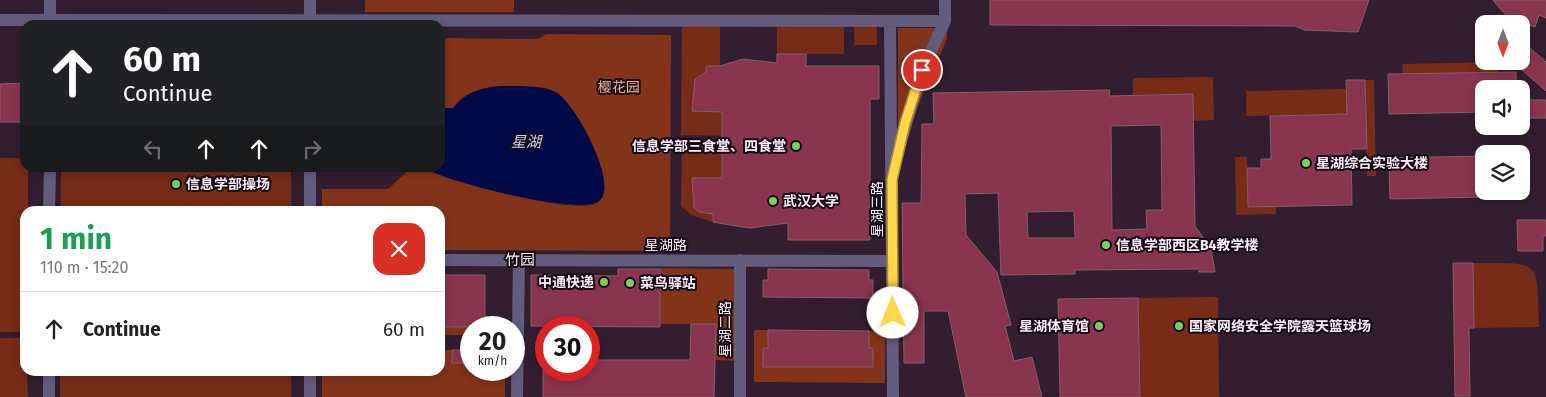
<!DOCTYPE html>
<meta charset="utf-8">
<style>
:root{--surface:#fff;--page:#f6f6f6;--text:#222;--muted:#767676;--line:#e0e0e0}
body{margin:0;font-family:"Fira Sans","Noto Sans SC",sans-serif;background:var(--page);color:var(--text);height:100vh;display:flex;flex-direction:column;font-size:19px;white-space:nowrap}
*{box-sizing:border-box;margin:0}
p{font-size:16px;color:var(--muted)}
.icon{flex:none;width:28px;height:28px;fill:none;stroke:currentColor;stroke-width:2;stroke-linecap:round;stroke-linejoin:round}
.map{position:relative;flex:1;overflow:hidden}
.side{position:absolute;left:20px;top:206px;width:425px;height:170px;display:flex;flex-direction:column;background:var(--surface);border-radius:15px;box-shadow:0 2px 8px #0003}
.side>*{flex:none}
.banner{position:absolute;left:20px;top:20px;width:425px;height:152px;border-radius:15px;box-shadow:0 2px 8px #0003;background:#202124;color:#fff;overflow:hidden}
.needle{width:32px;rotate:180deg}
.tools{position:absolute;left:1475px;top:15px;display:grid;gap:10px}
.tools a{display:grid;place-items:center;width:55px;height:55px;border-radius:10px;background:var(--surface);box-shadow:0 2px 8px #0003;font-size:25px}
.speed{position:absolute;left:460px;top:316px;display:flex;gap:10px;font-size:25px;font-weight:700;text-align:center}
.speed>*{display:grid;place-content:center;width:65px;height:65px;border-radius:50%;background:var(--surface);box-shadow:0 2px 8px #0003;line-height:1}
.speed small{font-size:12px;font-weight:400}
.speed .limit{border:8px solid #d22;background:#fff;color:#111}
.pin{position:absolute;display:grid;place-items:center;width:42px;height:42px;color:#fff;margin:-21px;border:2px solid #fff;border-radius:50%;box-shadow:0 1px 5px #0007}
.me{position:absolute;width:55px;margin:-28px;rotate:359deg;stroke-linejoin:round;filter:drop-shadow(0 0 4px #0008)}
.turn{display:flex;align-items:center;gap:18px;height:105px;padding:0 20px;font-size:22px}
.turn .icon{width:65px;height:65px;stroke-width:2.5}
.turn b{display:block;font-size:35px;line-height:42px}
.lanes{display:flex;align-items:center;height:48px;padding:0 20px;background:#0003;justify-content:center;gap:25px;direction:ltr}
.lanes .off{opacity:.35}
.round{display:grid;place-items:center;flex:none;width:52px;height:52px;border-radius:15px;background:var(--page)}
.summary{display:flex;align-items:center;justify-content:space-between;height:85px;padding:0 20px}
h1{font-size:30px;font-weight:700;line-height:38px;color:#1e9e55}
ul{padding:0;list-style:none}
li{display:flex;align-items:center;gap:15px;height:75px;padding:0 20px;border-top:1px solid var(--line)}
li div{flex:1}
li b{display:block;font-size:19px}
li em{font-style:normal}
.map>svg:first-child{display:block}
.green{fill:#762c16}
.forest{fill:#83331a}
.water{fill:#000848}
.building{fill:#89354f;stroke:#826168;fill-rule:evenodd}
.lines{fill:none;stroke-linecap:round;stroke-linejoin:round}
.minor{stroke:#645c7d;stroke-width:12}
.route-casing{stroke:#a68a30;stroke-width:12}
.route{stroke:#ffd54a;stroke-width:9}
.poi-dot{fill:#77d259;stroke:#140b14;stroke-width:2}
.labels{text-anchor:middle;stroke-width:4;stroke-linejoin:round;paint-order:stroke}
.park-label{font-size:14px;fill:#f6af9a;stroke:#140b14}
.poi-label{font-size:14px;font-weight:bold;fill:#fbedf9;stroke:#140b14;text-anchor:start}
.street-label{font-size:14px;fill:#fbedf9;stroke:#140b14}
.water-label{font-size:15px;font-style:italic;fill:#c3d8ff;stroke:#140b14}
.neighbourhood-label{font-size:15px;fill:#fbedf9;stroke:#140b14}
</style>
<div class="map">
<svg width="1546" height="397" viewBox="0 0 1546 397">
<rect width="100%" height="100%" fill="#321e30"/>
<path class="green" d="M682,26H720V66H706V72L695,79L692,111L722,112L735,136L681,135Z
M777,26H844V54H777Z
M854,26H877V45H854Z
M1498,62V72L1403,74L1402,64Z
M1213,77L1214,120L1193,121L1192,94L1133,95V78Z
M1365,80H1374L1376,176H1367Z
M1347,89V114L1246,116V91Z
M682,149L735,150V168H722V178H692L694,208L699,212L713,213V222L691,215L681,206Z
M1235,157H1247L1248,207L1276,206V214L1236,215Z
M0,158H25V168H28V211H25V332H0Z
M61,168H291V211H75L74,207H61Z
M1473,263C1542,263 1537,258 1539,327L1474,328Z
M1218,297L1219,397H1140L1138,298Z
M0,338H25L28,397H0Z
M60,371H291V397H60Z"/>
<path class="forest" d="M365,0H514V12H365Z
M898,28H947V39L910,124H898Z
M546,34L671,35L670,251L440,250V211H322V189H388L411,168C426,168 437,175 451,179C475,187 577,215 597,203C624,187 572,105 556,92C523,86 477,77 453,108H440V38L538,39Z
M660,268L736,269L735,361L716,360V324H660Z
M440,327H507L471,328V335H440Z
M754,330H768V348H763V367H872L873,348H869V331L885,332V383L754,382Z
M440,350H452V363H471V370H505V397H322V372L440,371Z"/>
<path class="water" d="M520,86C531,87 546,86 557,93C575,104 618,181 600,200C583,217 445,181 424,168H440V108H453C470,86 494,86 520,86Z"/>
<path class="building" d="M990,0H1369L1358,32L1304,30L1295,26L990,25Z
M1493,0H1546V18L1539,15L1535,27L1509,19Z
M1521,40L1546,62V91L1521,69Z
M777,54H806V66H879V99H870V240H788V223L750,228L736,226L713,222V214L699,212L694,208L692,178H722V112L692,111L695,79L706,72V66H720L743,59L777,63Z
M1516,72V89H1484V112L1389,114L1388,74Z
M1346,80H1365L1367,149H1351L1352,205L1248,207L1247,168H1261V159H1271L1270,116L1347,114Z
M25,83V122H0V84Z
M1110,90L1109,96L1193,94L1195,226L1211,249L1215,272H1199L1198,269L1075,270V274L1001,275L998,193L965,194L966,235L997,272L1011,325L1005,326L1014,361L1032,357L1042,397H966L948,311H924V363H904L902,203H921L922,124H934L933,93ZM1161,125L1162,210H1146L1147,229L1112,230L1111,126ZM1074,211L1075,238H1028L1027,212Z
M1521,100H1546V118H1521Z
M1484,156V197L1390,199L1389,158Z
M1517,220H1546V236H1543V251H1518Z
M1453,263H1473L1474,328H1469L1470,396H1455Z
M618,269H660V327L531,326V275L618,276Z
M768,269L869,270V280H873V298L763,297V280H768Z
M440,275H485V327H440Z
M1138,298L1140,397H1060L1058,299Z
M691,324H716L714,397H543V370H589V360H690Z
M768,330L869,331V348H873V367H763V348H768Z
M452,350H471V363H452Z"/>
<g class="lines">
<path class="minor" d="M310,0V25
M0,20L945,21
M890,21L893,397
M50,25V0
M896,158L922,70L945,21V0
M49,211L50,168
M310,211V168
M440,260L892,261
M49,371V397
M310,397V371
M517,397L519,260
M740,397V260"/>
</g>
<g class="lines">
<g class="route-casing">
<path id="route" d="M893,313L892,180L905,123L922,70"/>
</g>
<use href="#route" class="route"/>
</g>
<g class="poi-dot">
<circle cx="796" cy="146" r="5"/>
<circle cx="1306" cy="163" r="5"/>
<circle cx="176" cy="184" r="5"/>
<circle cx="773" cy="201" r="5"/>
<circle cx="1106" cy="245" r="5"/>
<circle cx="604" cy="282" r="5"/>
<circle cx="630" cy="283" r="5"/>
<circle cx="1099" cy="326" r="5"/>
<circle cx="1179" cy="326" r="5"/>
</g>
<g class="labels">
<g class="park-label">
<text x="619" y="92">樱花园</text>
</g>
<g class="poi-label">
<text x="786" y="151" text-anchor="end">信息学部三食堂、四食堂</text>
<text x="1316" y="168">星湖综合实验大楼</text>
<text x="186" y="189">信息学部操场</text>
<text x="783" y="206">武汉大学</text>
<text x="1116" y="250">信息学部西区B4教学楼</text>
<text x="594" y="287" text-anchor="end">中通快递</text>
<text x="640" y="288">菜鸟驿站</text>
<text x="1089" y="331" text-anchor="end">星湖体育馆</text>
<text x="1189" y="331">国家网络安全学院露天篮球场</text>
</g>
<g class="street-label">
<text transform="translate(877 209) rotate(-90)" y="5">星湖三路</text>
<text x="666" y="250">星湖路</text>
<text transform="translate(725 329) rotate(-90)" y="5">星湖二路</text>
</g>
<g class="water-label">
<text x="526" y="147">星湖</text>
</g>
<g class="neighbourhood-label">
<text x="520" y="265">竹园</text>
</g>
</g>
</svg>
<div class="tools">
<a><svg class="needle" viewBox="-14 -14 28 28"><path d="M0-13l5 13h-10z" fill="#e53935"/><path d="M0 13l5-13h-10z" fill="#767676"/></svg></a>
<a><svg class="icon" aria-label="sound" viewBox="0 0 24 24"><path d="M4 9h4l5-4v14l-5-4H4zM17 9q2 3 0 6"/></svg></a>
<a><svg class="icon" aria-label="layers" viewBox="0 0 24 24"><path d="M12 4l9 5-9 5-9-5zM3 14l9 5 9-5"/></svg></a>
</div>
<div class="speed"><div>20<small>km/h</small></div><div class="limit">30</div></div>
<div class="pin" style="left:922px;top:70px;background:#d93025"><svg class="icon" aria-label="arrive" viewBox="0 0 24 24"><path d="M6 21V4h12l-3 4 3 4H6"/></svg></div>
<svg class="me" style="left:893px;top:313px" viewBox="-20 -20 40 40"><circle r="19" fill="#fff"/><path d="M0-13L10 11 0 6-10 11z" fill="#ffd54a"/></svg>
<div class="banner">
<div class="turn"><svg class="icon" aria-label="ahead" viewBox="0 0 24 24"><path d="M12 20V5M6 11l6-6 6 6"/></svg><div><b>60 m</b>Continue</div></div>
<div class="lanes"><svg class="icon off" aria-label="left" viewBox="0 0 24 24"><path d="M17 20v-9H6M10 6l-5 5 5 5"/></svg><svg class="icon" aria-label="ahead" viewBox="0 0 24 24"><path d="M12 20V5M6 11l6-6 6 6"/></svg><svg class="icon" aria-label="ahead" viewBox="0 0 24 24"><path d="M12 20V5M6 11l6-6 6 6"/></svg><svg class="icon off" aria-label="right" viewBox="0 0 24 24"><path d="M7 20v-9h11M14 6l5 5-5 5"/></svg></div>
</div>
<section class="side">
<div class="summary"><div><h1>1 min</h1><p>110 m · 15:20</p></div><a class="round" style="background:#d93025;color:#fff"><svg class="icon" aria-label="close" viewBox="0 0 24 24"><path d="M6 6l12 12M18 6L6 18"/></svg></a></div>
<ul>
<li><svg class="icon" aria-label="ahead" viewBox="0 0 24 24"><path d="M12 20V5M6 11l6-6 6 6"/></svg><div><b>Continue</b></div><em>60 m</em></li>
</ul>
</section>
</div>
